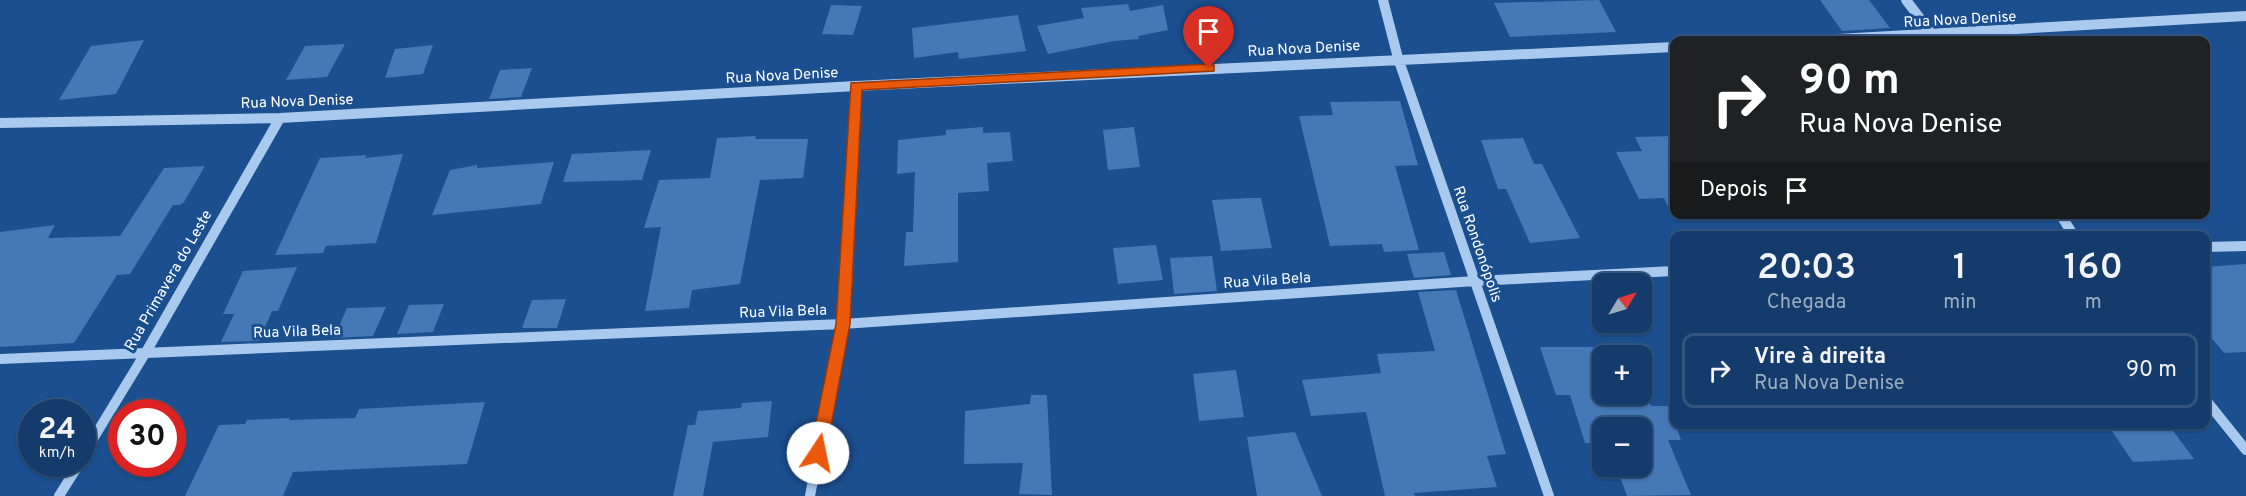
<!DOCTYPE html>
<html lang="pt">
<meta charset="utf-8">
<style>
:root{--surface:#143b6b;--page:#214673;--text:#f1f3f6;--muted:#9dadc1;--line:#33557e}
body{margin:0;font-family:Overpass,sans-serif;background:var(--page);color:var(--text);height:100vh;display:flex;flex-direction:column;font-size:22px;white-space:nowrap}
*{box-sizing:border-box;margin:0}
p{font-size:20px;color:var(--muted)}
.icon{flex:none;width:33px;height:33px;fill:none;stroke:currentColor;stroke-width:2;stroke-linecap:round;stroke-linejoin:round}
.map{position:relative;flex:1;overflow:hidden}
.sheet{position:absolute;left:1670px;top:231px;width:540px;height:198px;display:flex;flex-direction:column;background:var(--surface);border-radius:12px;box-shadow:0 2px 4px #0004,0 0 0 2px var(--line)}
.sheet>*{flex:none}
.banner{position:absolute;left:1670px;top:36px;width:540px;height:183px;border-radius:12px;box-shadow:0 2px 4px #0004,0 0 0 2px var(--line);background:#202124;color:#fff;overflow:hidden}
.needle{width:39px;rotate:52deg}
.buttons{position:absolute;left:1592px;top:273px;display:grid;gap:12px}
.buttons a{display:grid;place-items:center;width:60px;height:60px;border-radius:12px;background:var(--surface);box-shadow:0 2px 4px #0004,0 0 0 2px var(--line);font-size:30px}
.speed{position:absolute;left:18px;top:399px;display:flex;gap:12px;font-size:30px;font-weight:700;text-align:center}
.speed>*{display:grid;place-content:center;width:78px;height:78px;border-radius:50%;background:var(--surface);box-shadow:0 2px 4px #0004,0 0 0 2px var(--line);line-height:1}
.speed small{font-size:15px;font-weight:400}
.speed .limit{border:9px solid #d22;background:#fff;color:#111}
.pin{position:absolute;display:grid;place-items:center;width:51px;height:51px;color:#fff;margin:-62px -26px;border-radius:50% 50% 50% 0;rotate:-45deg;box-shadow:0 0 6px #0007}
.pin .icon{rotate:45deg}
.me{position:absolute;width:66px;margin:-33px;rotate:11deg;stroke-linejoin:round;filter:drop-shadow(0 0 4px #0008)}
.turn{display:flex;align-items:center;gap:21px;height:126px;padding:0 30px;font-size:27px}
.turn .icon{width:78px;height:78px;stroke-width:2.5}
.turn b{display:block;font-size:42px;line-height:51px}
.then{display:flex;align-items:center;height:57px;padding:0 30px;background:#0003;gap:12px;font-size:22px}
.eta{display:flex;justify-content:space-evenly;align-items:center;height:102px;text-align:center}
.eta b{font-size:36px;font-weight:600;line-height:42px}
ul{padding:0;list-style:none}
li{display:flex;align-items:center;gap:18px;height:75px;margin:0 12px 9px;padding:0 18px;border:3px solid var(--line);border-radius:12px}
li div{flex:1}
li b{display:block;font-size:22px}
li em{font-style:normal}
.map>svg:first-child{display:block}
.building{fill:#4478b7}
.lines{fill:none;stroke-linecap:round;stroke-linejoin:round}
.minor{stroke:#a9c9ee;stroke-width:10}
.route{fill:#ea580c;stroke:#983908;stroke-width:1.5}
.labels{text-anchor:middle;stroke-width:6;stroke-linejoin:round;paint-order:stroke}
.street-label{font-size:15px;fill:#fff;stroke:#1b4f8f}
</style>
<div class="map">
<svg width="2246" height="496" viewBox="0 0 2246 496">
<rect width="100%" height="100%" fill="#1b4f8f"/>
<path class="building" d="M1599,0L1616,32L1510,37L1494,3Z
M1820,0H1869L1890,28L1842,31Z
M1128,4L1130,11L1163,5L1168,30L1138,36L1139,39L1114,41L1048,54L1037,26L1084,18L1081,8Z
M831,5L862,6L853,35L822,34Z
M1018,15L1026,51L959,59L958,52L914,58L912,28Z
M144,40L116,94L59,100L91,46Z
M345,44L327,77L286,80L305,46Z
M433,45L423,74L385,78L395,49Z
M532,68L521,97L489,99L500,70Z
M1400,101L1418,165L1395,166L1419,250L1384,252L1382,244L1330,246L1299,116L1333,115L1330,102Z
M983,127V133L1010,132L1013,161L987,163L989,191L958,193V262L904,266L906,232H913L915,172L897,174L898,140L946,135V130Z
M1134,127L1140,167L1108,170L1103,130Z
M756,136L755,139H808L803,178L760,180L740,284L692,290L689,308L645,311L661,227L644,228L659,180L710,178L717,138Z
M1674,136V219L1664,198L1639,199L1616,152L1642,151L1635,137Z
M1523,138L1534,164H1542L1580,238L1530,243L1506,189H1498L1481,140Z
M651,150L642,180L563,182L572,154Z
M403,154L376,243L326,246L323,253L275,255L320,158L367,155L365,158Z
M554,162L541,204L432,215L450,170L477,165V168Z
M205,166L184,202L180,205H173L130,274L117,275L74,343L0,347V232L55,225L48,238L120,236L164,168Z
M1249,198H1261L1272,248L1221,251L1212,200Z
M1156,245L1163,280L1118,284L1113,248Z
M1444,252L1451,275L1414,278L1407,254Z
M1212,256L1217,291L1174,294L1170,258Z
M2246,264V352L2224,353L2205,330V267Z
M297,267L278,311H272L259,341L221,342L234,314H223L243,271Z
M1456,290L1506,454L1487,456L1497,487L1414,493L1415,496H1385L1366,412L1311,416L1302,380L1381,373L1377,354L1435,351L1418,292Z
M566,299L557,328H522L532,300Z
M444,304L433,332L397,334L409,305Z
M386,307L373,336L334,338L347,308Z
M1540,347H1628L1631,356H1602V394H1641V381L1651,406H1669L1681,440H1668L1691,495L1627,496L1616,466H1641V428H1602V443H1585L1570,395H1556Z
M1236,370L1244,417L1199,421L1193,374Z
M1031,395H1047L1052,495L1019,494L1023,463L964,464L965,411L1030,404Z
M772,401L768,437L713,442L703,496H673L688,425H695L698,411L741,408L742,403Z
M485,402L467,464L293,472L283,496H185L219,425L245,424L247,420L290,418L289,420L355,418L359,409Z
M2107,424H2168L2194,459L2133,462Z
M1295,432L1322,496H1257L1247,437Z"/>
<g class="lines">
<path class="minor" d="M1383,0L1398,58L1549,496
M1906,0L1935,38
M1819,40L2246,16
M0,123L280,118L856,86L1674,47
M2060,214L2074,236
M2205,247L2246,246
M0,359L843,324L1475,281L1674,271
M2205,399L2246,450
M82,457L146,352L280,118
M59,496L79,464
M810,496L843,324L856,86"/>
</g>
<path class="route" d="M1209,64L1214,65V71L862,90L850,324L826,453L823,458L818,460L812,458L810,453L836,324L851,83Z"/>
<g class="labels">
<g class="street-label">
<text transform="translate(1960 19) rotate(-3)" y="5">Rua Nova Denise</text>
<text transform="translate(1304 48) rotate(-3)" y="5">Rua Nova Denise</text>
<text transform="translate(782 75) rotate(-3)" y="5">Rua Nova Denise</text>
<text transform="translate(297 101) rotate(-2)" y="5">Rua Nova Denise</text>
<text transform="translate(1478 244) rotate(71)" y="5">Rua Rondonópolis</text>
<text transform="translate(168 280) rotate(-60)" y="5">Rua Primavera do Leste</text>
<text transform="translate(1267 280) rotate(-4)" y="5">Rua Vila Bela</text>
<text transform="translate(783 311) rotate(-2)" y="5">Rua Vila Bela</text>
<text transform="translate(297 331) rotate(-2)" y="5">Rua Vila Bela</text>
</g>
</g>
</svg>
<div class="buttons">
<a><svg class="needle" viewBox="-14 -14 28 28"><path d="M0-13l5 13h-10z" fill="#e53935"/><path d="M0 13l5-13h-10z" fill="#9dadc1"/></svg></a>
<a>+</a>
<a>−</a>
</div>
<div class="speed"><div>24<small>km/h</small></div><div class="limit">30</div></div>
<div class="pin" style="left:1209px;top:68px;background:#d93025"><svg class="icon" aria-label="arrive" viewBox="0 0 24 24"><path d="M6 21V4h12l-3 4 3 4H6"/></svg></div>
<svg class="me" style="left:818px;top:453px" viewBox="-20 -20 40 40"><circle r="19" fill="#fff"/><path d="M0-13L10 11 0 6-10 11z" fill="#ea580c"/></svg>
<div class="banner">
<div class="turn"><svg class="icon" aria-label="right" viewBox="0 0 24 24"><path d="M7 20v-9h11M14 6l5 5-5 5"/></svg><div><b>90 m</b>Rua Nova Denise</div></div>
<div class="then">Depois<svg class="icon" aria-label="arrive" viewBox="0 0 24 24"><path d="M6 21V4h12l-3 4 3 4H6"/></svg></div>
</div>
<section class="sheet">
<div class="eta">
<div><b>20:03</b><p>Chegada</p></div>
<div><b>1</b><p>min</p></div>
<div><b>160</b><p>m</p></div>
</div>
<ul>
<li><svg class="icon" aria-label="right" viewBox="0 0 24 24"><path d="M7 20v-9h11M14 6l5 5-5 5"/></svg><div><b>Vire à direita</b><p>Rua Nova Denise</p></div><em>90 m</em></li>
</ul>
</section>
</div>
